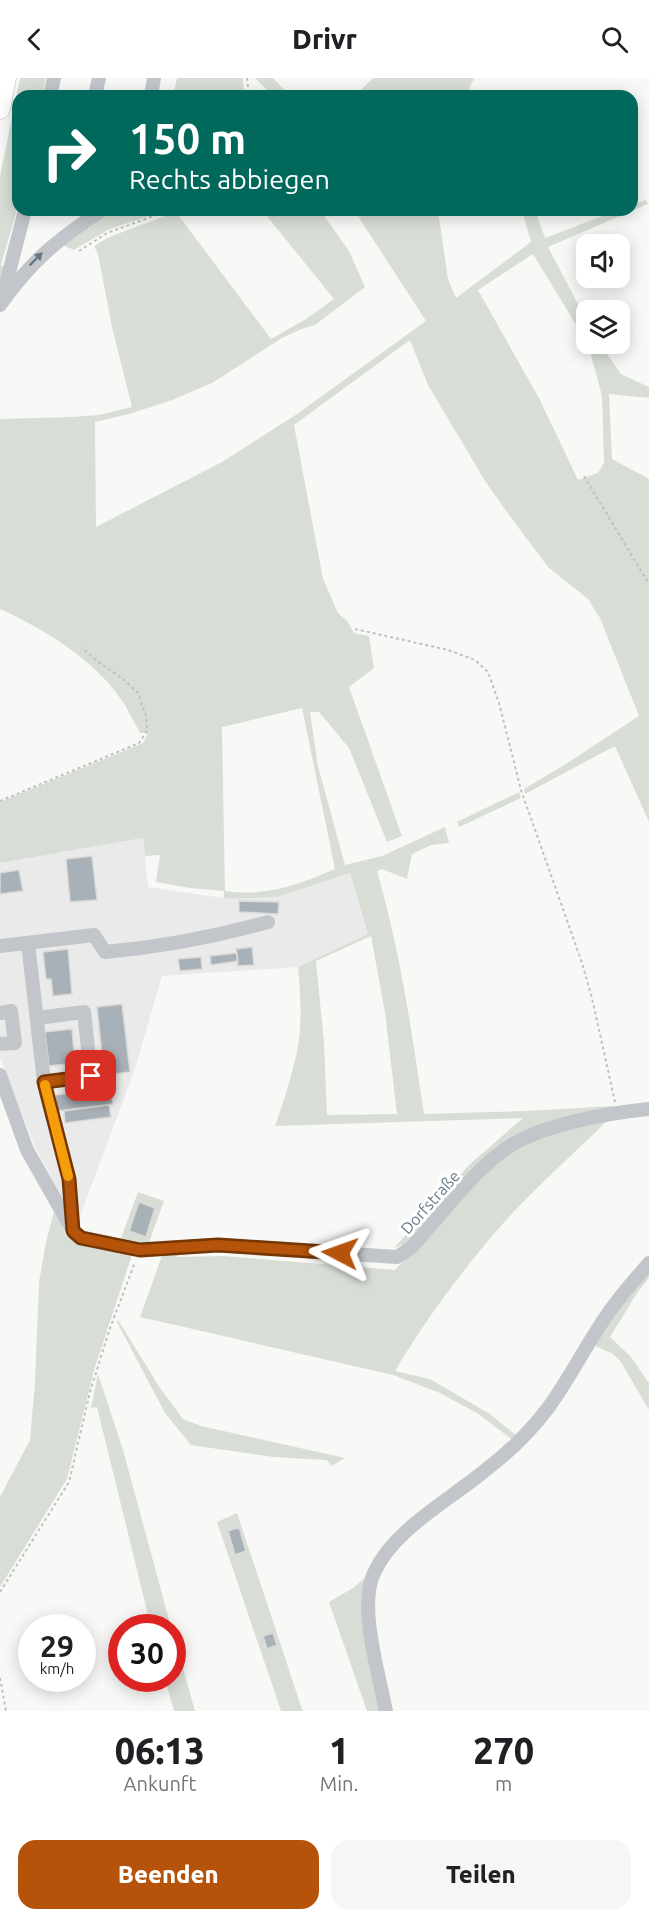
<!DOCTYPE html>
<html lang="de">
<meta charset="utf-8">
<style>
:root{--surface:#fff;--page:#f6f6f6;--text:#202124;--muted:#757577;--accent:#b45309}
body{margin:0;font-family:Ubuntu,sans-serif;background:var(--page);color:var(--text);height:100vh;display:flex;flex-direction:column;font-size:22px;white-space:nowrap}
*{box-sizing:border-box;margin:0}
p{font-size:20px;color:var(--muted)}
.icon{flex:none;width:33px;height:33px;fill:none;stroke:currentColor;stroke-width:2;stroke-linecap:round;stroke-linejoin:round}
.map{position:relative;height:1633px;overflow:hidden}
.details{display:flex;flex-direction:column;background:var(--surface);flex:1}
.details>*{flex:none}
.hud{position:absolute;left:12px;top:12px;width:626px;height:126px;border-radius:18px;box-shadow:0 3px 15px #0003;background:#00695c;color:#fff;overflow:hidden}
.controls{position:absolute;left:576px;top:156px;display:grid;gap:12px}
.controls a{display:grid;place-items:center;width:54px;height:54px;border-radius:12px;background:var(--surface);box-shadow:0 3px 15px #0003;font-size:30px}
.speed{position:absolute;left:18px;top:1536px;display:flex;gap:12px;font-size:30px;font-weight:700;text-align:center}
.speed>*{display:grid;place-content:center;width:78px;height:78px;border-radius:50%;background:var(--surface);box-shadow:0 3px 15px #0003;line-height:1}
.speed small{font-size:15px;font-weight:400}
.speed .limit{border:9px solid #d22;background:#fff;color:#111}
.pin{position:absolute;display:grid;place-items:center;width:51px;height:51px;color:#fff;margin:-26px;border-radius:12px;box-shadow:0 3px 9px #0006}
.me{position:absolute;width:66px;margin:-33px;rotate:274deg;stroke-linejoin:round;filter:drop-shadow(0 0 4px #0008)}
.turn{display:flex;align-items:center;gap:21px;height:126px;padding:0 18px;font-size:27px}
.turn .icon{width:78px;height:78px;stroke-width:2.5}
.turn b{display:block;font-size:42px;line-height:51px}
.eta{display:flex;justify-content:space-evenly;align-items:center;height:102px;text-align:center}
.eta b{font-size:36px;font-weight:800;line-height:42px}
.button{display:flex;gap:12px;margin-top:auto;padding:12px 18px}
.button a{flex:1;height:69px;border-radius:18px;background:var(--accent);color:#fff;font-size:24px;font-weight:800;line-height:69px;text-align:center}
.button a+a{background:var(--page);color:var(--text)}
header{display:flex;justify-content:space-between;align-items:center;height:78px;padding:0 18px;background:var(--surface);font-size:27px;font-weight:800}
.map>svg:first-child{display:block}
.built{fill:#e9eae9}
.green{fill:#d8ded5;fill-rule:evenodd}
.building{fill:#a8b1b7;stroke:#dadad8;stroke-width:1.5}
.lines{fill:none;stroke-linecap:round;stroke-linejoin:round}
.highway-casing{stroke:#b7babe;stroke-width:21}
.path{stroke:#bec0c3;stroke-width:2;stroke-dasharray:3 3;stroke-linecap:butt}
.minor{stroke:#c2c6ca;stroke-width:14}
.highway{stroke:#fff;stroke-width:20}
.oneway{fill:#687887}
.route-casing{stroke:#753606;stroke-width:15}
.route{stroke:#b45309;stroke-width:10}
.slow{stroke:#f59e0b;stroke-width:10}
.labels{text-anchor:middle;stroke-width:6;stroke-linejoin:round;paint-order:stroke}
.street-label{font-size:16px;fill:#687887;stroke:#fff}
</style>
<header><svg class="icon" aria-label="back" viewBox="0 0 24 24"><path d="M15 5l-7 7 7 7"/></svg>Drivr<svg class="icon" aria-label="search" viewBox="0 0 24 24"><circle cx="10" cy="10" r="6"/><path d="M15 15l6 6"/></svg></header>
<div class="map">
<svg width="649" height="1633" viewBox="0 0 649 1633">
<rect width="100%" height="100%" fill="#f8f9f6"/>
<path class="built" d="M143,760L148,809L230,821L278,819L350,795L368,856L298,889L162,898L134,994L78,1143L67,1129L34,1067L0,979V785Z"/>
<path class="green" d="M20,0H46L42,18H18V128L1,187L5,190L0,205V98Z
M177,0H243L244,18H173Z
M255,0H273L290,18H273Z
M373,0H474L466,18H355Z
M646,122L648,126L548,169L586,241V263L533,176L478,212L540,322L578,402L598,395L604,385L602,318L588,266H600L621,296L649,309V320L609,316L612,381L649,401V744L615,668L525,716L524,711L569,684L639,638L600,540L588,521L548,489L512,441L485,403L428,307L410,262L294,347L323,501L338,535L348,544L354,555L369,558L374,590L349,609L402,758L387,764L349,670L319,634H310L318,688L345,787L382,778L445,749L449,765L431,767L412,776L407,801L382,791L377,793C400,873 412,954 424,1036L525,1033L613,1028L615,1032L519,1058L417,1157L405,1166L394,1170L469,1087L523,1040L275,1048C282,1028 289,1007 294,986C303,955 301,922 298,889L368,856L350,795L278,819L230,821L224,820V813L190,810L156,804L160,777L145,778L143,760L0,785V724L143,665L148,655H140C135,646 130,636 125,627C97,583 46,552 0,531V341L71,339L99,337L132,329L112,249L98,176L94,168L109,159L176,134L271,261L306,241L334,221L262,132H320L349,173L365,209L315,247L304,250L282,260L212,305L172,322L129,336L95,344L96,449L222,384L297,336L426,243L354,132H438L448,201L456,220L531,164L522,132H535L545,160L618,132H632V127ZM302,630L335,791C298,807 265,819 225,813L222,649ZM371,858L385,935L397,1036L327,1037L324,964L316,883Z
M110,132H165L108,152L74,172L60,166Z
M519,714L521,720L459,749L457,744Z
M611,1039C575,1075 534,1110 500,1149C461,1194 426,1241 395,1293L430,1301L490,1336L518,1359L514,1363L477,1335L440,1315L393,1297L140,1239L163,1175L180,1173L177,1179L223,1178L395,1192L476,1105L508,1074L543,1059Z
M138,1114L164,1123L148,1167L120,1163Z
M55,1130L66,1158L132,1177L95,1289L67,1401L0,1509V1419L30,1362L35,1304L39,1204L46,1164Z
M649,1189V1200L637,1215L610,1259L631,1279L649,1305V1332L621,1284L613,1276L591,1266Z
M118,1242L160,1310L183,1341L201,1348L345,1380L332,1388L327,1382L273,1379L191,1367L165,1335L117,1244Z
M98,1296L123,1372L171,1549H151L97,1329L91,1330Z
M237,1435L300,1625L303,1633H281L217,1444Z
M369,1496L383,1633H367L329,1524L353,1510Z
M173,1554L195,1633H174L165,1601L172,1600Z"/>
<path class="building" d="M92,778L97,822L70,824L66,781Z
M19,792L23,813L0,816V795Z
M239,823L279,824L278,836L239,834Z
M252,869L254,887L238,888L236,871Z
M68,871L72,916L53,918L51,901H46L43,874Z
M237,875L238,883L211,887L210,878Z
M201,879L202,891L180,893L178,881Z
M122,926L130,994L104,997L97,929Z
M72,951L75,985L49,988L45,954Z
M111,1010L113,1026L57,1033L55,1017Z
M109,1027L111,1039L65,1045L64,1033Z
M139,1124L155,1130L146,1159L129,1153Z
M239,1449L246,1473L235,1477L228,1453Z
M273,1555L277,1567L267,1571L263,1558Z"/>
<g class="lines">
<g class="highway-casing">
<path id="highway" d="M0,31L6,0"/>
</g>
<path class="path" d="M247,0L249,18
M79,173L107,155L170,132
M584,398L649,506
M355,551L448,572L475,582L488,594L499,625L521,712L582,885L592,920L615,1024
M0,723L139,665L147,653L146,638L138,615L123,601L97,583L82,570
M0,1514L69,1404L90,1314L109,1253L135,1184
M0,1600L6,1633"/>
<path class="minor" d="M50,18L54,0
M95,18L99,0
M151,18L154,0
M4,214L25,132
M0,227C31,183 57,162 102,132
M28,865L44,1004L69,1101L73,1150
M0,868L94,857L105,874C160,869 214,859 268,844
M0,935L11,933L15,965L0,966
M37,940L84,934L91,998L44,1004
M0,997L27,1072L73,1153L81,1159L140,1172L218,1167L397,1179L412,1169C439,1139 472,1095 504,1072C538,1047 608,1035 649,1031
M386,1633C379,1596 358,1528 374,1495C393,1452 448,1423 483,1394C507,1376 530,1354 548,1330C570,1300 587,1265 609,1234C621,1217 635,1201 649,1185"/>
<use href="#highway" class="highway"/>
</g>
<defs><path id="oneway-solid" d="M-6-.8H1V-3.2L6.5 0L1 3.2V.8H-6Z" transform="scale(1.5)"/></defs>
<use class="oneway" href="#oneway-solid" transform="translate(36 181) rotate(-45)"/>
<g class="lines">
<g class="route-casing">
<path id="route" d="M91,998L44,1004L69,1101L73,1153L81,1160L140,1172L218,1167L340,1175"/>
</g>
<use href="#route" class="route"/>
<path class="slow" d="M45,1007L68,1098"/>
</g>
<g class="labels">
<g class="street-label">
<text transform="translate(430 1124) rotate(-48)" y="6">Dorfstraße</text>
</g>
</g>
</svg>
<div class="controls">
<a><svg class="icon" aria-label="sound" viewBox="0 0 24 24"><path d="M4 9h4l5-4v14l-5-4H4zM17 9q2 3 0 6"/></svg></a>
<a><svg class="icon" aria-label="layers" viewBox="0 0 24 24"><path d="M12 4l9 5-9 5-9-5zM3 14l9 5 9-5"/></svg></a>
</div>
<div class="speed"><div>29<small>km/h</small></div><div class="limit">30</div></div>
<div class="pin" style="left:91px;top:998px;background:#d93025"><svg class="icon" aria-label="arrive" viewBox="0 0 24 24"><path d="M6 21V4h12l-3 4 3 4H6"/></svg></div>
<svg class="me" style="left:340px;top:1175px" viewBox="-20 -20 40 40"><path d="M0-17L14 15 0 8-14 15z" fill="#b45309" stroke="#fff" stroke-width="4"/></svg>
<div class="hud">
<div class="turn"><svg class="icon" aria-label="right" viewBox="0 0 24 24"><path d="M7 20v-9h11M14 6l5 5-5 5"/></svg><div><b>150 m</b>Rechts abbiegen</div></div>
</div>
</div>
<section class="details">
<div class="eta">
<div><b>06:13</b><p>Ankunft</p></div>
<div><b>1</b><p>Min.</p></div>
<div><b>270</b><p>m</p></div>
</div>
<div class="button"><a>Beenden</a><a>Teilen</a></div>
</section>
